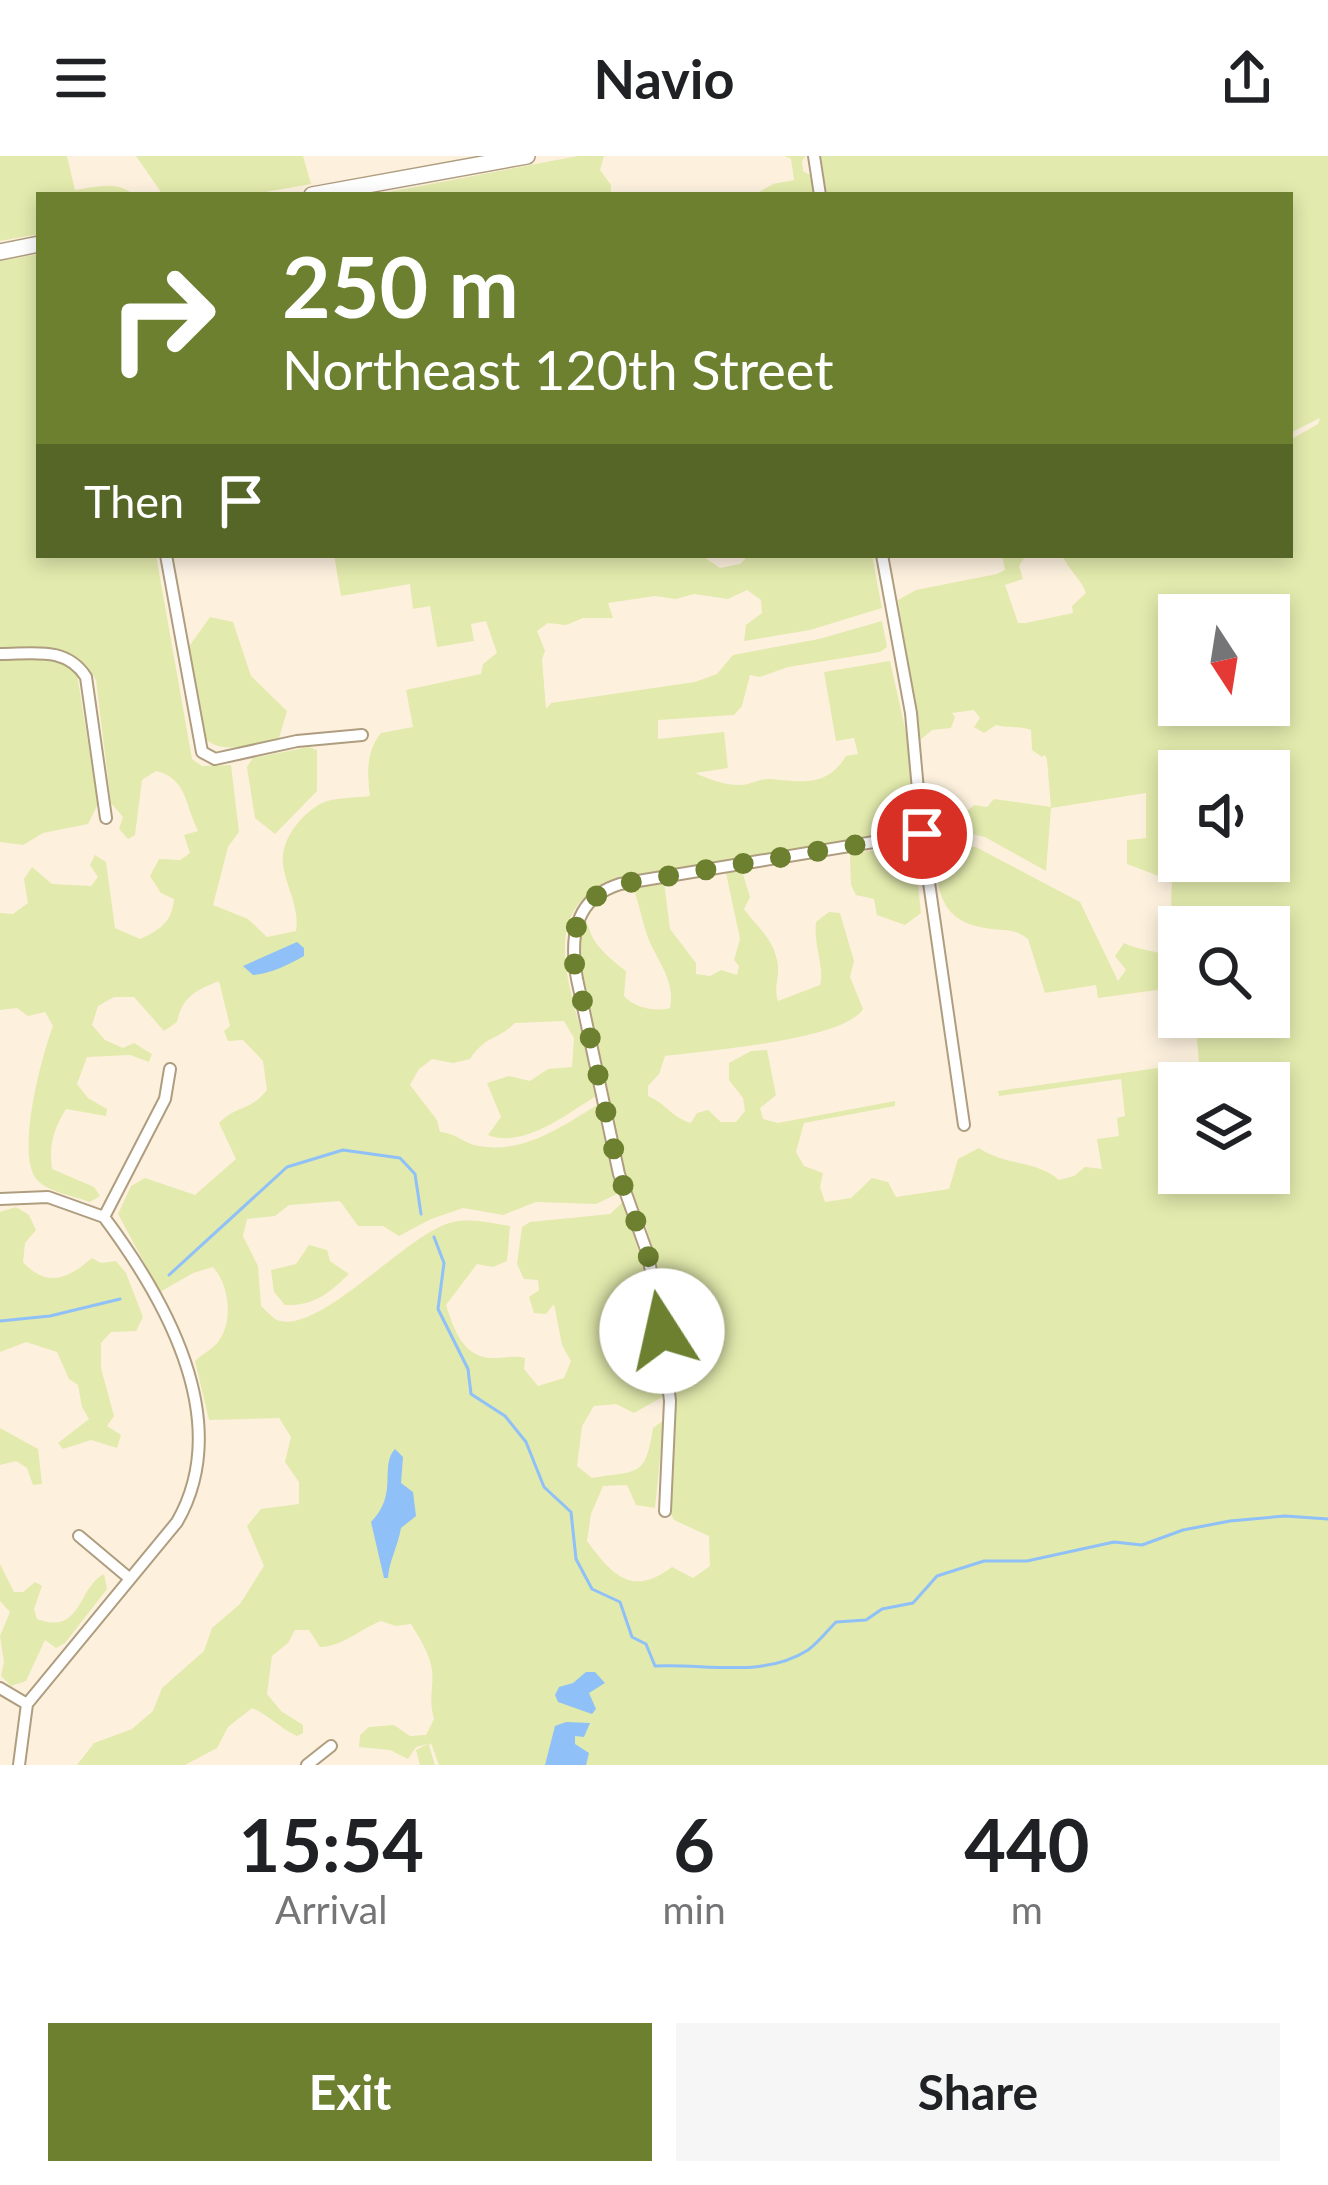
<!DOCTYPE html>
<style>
:root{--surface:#fff;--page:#f6f6f6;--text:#202124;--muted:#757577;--accent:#6c8030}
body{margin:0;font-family:Lato,sans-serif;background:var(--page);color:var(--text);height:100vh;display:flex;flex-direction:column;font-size:45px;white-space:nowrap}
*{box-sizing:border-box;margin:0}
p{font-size:39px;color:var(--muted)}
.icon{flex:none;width:66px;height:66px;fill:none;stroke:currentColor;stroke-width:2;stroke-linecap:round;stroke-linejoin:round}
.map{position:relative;height:1609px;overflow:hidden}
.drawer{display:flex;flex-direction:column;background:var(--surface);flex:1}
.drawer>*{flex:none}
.top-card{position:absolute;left:36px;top:36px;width:1257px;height:366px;border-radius:0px;box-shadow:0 6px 18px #0003;background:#6c8030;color:#fff;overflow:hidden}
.needle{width:78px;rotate:168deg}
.buttons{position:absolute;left:1158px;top:438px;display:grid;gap:24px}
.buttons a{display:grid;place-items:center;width:132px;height:132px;border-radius:0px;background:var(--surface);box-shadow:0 6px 18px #0003;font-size:60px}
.pin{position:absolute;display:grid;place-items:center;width:102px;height:102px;color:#fff;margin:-51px;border:6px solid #fff;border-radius:50%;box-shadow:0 3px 12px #0007}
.me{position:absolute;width:132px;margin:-66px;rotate:350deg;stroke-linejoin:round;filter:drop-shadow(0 0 9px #0008)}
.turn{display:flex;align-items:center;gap:42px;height:252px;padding:0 48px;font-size:54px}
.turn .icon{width:156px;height:156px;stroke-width:2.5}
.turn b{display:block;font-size:84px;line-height:102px}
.then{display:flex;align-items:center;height:114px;padding:0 48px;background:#0003;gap:24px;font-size:45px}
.eta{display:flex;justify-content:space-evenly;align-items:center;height:204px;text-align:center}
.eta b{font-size:72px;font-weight:700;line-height:84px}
.cta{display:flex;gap:24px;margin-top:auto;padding:24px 48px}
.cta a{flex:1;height:138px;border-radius:0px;background:var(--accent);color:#fff;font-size:48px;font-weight:700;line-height:138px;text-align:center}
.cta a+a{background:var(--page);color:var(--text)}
header{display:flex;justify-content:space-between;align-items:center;height:156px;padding:0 48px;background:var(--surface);font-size:54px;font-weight:700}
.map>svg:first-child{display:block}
.green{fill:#e2eaad;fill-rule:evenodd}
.water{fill:#8fc0f7}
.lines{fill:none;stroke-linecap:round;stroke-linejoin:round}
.stream{stroke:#8fc0f7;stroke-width:3}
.street-casing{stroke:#af9d7f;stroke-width:14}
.secondary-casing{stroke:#af9d7f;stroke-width:18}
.street{stroke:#fff;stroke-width:10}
.secondary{stroke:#fff;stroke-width:15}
.route{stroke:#6c8030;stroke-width:21;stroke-dasharray:0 37.8}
</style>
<header><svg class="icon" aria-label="menu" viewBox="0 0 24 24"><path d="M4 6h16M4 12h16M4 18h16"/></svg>Navio<svg class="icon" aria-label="share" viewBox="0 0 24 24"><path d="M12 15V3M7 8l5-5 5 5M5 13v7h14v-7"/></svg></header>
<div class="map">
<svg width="1328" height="1609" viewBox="0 0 1328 1609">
<rect width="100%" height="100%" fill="#fdf1de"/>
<path class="green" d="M0,0H67L75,34C96,31 117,24 134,39H39V78L0,85Z
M136,0H303L311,28L249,39H163Z
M578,0H604L600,14L611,29V39H373Z
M785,0H806L802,5L803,15L810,19L814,39H754L773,28L794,24L791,3Z
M821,0H1328V1609H439L431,1587L429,1589L435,1609H420L416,1594L428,1588L416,1591L408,1603L390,1594L359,1591L360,1579L369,1571L394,1569L410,1580L426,1579L434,1563C428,1541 434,1533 432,1514C430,1498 419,1481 411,1468L396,1470L381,1465C360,1473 342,1491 320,1491L309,1474H295L288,1487L272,1500L267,1538L281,1555L303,1569V1577L297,1580C279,1572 269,1559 252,1552L228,1571L217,1592L185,1609H77L94,1587L132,1573L153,1555L162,1532L204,1495L212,1472L240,1448L264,1410L247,1370L261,1353L299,1348V1326L285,1306L291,1281L279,1262L209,1264L195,1205C202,1198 213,1193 218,1186C234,1166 229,1128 213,1111L193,1117L160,1136L118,1058L131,1030L145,1022L195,1039L236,1003L219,967C236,949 251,955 267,934L263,905L243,884L228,885L224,875L230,870L219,825C196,834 182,841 177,866L164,875L134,841H114L98,850L92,869L105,884L123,892L134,887L152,898L149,906L130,899L87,901L77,928L88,942L107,953L106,960L66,953C53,974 49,989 52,1013L94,1031L100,1040L90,1046C74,1040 49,1036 38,1025C14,1002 42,899 53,870L45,856L28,860L17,852L0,854V757L13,758L28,747L24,723L32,711L52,728L91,730L98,721L90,709L95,699L106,706L115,772L140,783C160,774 172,766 174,743L161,737L150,720L159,703L180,704L190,697L184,679L198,675C185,649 187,622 156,615L142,624L135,679L128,683L119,673L123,661L111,647L96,524C71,483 43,493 0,492V105L39,98V399H156L192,603L202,610L231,609L239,676L228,691L213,749L248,763L267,781L296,775C300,752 286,731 283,709C280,684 301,658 322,647C335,641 356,642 370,640C367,616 366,596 381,577L413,571L406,534L481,518L483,508L497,497L486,465L471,468L474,485L437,491L430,450L413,453L410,428L341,440L334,399H701L720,412L740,408L749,399H872L882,452L810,474L744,485L746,469L762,457L761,444L747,434L728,443L694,438L676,443L655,440L608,447L613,462H583L566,469L548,467L537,475L545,495L542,503L546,553L551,547L695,526L717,518L733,499L819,483L882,465L887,491L880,496L788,511L760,521L750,519L742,550L734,559L658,564V583L724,576L728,612L695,617C709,623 726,630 742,629C752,628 761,622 770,623C803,626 827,631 846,600L858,598L854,582L836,585L824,516L890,505L909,590L914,662L912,668L900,677L625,720C515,752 588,861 596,940C567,958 523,993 488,979L501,961L487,927L509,920L530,925L548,913L572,911L574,882L564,865L515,867C497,885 487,878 470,903L453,907L432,903L419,913L410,929L437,964L440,976C455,977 461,985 474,989C520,1000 560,972 597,949L617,1038L596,1048L536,1046L503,1059L463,1052L431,1063L399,1080L383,1070H358L340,1045L289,1049L275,1060L247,1063L243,1080L258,1110L261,1150C262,1151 274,1162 275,1163C316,1184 407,1076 453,1066C472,1062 491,1067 510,1070L507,1105L493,1111L477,1108L446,1149C454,1174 464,1204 496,1202C507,1201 514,1200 525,1202L524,1213L538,1230L564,1222L571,1205L562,1189L554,1148L546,1158L534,1157L529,1141L539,1134L538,1124L524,1123L517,1108L522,1071L530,1066L610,1058L623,1046L646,1118L664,1240L634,1257L616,1248L594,1250L582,1270L577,1310L592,1322C639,1314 645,1322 653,1272L664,1264L655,1352L636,1349L627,1329L603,1330L591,1358L587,1385C613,1420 632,1441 672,1411L693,1422L710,1410L709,1380L674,1364L669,1355L676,1255L664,1154L646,1069L626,1027L585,835L578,801L584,762C588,767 589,774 592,780C597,792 614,806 626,815L624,840C635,852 655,856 670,852C676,824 656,804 647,779C642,764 639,747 633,731L664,726L670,773L696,807V818L710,820L721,814L737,819L739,810L734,804L740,783L726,717L742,715L750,741L744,753C756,770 772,781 777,804C781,818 773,830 778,845L820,829C825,812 813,788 816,766L829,756L840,757L854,805L850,821L863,853C845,884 704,895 665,900L659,918L648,930V940C665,947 674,963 691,967L697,957L708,954L721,966H736L745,955L743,942L729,924V907L751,895L767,894L776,939L760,952L763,963L778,967L895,945V950L804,967L796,996L804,1010L823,1017L820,1031L825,1046L851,1042L872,1022L888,1026L896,1041L949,1033L958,1003L979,992C1005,1010 1036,1004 1059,1024L1074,1020L1085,1011L1102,1013L1097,983L1119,980L1117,962L1125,960L1121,923L999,940L998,935L1199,906L1195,861H1269V771H1194L1193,763L1186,764L1171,749L1172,725L1127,708V684L1146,682V637L1051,652L1046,715L985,681L929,668L925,637L936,634L945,639L952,656L964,657L975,649L987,651L994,643L1051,651L1047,604L1045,599L1042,601L1032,594L1031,574C1018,569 1009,573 996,569L984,577L974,571L980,562L974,554L952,557L955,561L951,572L932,574L919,585L898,444L916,434L997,418L1005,414L1002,399H1026L1019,410L1023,423L1005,429L1018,467H1026L1073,457L1072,450L1086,437C1080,421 1069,415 1062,399H1290V284L1318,268L1320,262L1290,277V39H827ZM1179,459H1269V549H1179ZM1179,615H1269V705H1179ZM1179,927H1269V1017H1179Z
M210,461L233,466L251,520L287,555L279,582C255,587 223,601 203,581L188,492Z
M29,501L63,504L76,512L98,648L88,668L43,677L23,689L0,686V502Z
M309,591L317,594V635L275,678L255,662L247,611L253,602Z
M905,688L914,694L921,757L905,769L877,759L874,743L856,739L851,729L850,699Z
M932,689L976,691L1080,746L1118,825L1126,814L1115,800L1124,787C1140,795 1155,793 1170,802L1179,794V831L1098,842L1096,829L1045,837L1028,783C1014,773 1009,775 992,773C937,767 939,734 932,689Z
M16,1051L29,1059L36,1074L25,1087L23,1106C47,1132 68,1123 92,1102L101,1107L116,1105L126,1117L143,1161L136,1175L111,1176L101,1187V1212L114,1260L107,1270L121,1279L117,1292L91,1284L63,1293L58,1287L89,1263L82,1251L78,1229L69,1223L57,1196L26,1186L0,1196V1056Z
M309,1089L327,1094L330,1105L349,1118C329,1137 315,1150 285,1149L274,1136L271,1114L296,1108Z
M0,1272L38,1293L42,1328L33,1329L27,1312L16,1305L0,1309Z
M0,1408L14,1436H23L35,1426L42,1430L34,1453L37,1463C82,1480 77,1432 104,1418L107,1433L65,1487L56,1492L45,1484L26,1525L11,1530L1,1520L4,1506L0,1480L10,1456L0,1445Z"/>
<path class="water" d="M297,786L304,792V800C290,808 270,818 253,819L243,810Z
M395,1293L403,1301L401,1327L413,1336L416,1360L401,1372C398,1390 389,1405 388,1422H384L371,1366C399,1338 379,1310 395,1293Z
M586,1516H595L605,1527L589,1537L596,1553L592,1558L558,1546L555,1539L559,1531L573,1527Z
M566,1566L590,1567L584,1581L575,1580V1588L589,1597L586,1609H545L555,1570Z"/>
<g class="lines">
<path class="stream" d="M434,1081L444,1107L438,1153L468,1213L471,1238L505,1260L526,1286L544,1331L571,1356L576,1403L592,1433L620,1446L632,1481L646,1488L655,1510C705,1507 763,1523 808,1494C818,1487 827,1475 836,1466L866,1464L882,1453L913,1447L937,1420L984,1405H1027L1114,1386L1142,1389L1183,1374L1230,1365L1285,1360L1328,1363
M169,1119L287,1011L343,994L400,1002L415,1018L421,1058
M0,1165L50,1160L120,1143"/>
<g class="street-casing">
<path id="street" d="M814,0L820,39
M166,399L202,596L215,603L297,585L362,579
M882,399L911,557L922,678L964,969
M0,498C34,498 66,490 86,521L106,662
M0,1043L48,1041L104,1061
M104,1061L165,943L170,913
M665,1355L670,1245L662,1175L648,1099L619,1018L577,823C569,780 575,742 620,728L922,678
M79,1380L129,1422
M0,1532L27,1548
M19,1609L27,1548L177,1366C235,1265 166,1144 104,1061
M307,1609L331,1590"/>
</g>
<g class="secondary-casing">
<path id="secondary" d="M312,39L527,0
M0,96L39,88"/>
</g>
<use href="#street" class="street"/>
<use href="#secondary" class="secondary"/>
</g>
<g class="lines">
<path class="route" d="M662,1175L648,1099L619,1018L571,791C578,759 588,738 620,728L922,678"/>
</g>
</svg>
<div class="buttons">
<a><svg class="needle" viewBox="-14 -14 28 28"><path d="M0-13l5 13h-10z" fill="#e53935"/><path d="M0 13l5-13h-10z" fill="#757577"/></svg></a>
<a><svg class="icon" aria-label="sound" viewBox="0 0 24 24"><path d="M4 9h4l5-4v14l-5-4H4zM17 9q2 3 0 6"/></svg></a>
<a><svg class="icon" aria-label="search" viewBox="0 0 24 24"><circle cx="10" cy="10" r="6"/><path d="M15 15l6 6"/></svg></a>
<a><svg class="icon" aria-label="layers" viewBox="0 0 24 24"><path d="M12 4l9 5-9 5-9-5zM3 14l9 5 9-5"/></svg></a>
</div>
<div class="pin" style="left:922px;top:678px;background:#d93025"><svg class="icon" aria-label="arrive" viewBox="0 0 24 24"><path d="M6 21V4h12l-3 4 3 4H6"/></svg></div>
<svg class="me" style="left:662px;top:1175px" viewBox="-20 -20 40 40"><circle r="19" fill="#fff"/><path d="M0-13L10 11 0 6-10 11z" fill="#6c8030"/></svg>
<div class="top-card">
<div class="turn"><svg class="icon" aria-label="right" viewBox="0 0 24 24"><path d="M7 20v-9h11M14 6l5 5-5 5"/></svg><div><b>250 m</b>Northeast 120th Street</div></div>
<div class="then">Then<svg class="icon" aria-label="arrive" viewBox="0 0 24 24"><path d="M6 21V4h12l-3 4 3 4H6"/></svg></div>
</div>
</div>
<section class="drawer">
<div class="eta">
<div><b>15:54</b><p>Arrival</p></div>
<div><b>6</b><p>min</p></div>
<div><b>440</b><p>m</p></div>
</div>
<div class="cta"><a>Exit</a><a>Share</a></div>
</section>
